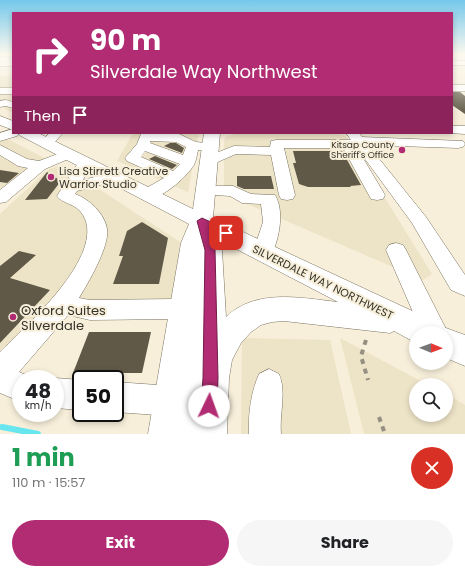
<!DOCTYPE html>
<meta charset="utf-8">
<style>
:root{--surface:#fff;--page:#f6f6f6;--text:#202124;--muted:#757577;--accent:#b12c72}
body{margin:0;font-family:Poppins,sans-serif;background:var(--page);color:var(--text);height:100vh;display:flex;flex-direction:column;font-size:15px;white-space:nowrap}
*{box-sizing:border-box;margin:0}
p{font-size:13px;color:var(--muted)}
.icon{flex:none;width:22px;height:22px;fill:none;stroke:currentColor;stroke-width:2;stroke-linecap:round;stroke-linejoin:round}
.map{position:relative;height:434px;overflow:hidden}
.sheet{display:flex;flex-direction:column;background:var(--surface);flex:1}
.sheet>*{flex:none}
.hud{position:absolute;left:12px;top:12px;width:441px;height:122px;border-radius:0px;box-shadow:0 2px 6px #0003;background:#b12c72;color:#fff;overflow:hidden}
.needle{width:26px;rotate:91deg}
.controls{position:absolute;left:409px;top:326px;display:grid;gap:8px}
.controls a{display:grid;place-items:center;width:44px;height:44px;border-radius:50%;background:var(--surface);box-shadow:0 2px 6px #0003;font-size:20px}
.speed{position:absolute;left:12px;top:370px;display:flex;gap:8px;font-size:20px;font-weight:700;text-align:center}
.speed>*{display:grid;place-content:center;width:52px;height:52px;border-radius:50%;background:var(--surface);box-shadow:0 2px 6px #0003;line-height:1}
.speed small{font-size:10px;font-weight:400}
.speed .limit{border:2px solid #111;border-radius:6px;background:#fff;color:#111}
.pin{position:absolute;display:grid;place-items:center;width:34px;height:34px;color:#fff;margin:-17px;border-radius:8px;box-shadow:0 2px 6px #0006}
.me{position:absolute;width:44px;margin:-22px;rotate:3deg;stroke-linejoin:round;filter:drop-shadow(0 0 3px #0008)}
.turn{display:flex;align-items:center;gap:14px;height:84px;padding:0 12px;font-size:18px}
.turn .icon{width:52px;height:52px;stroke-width:2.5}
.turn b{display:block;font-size:28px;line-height:34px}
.then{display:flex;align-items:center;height:38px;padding:0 12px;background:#0003;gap:8px;font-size:15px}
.round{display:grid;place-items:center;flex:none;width:42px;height:42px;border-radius:21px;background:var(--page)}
.summary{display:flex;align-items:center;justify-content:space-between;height:68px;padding:0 12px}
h1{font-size:24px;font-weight:700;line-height:30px;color:#1e9e55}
.primary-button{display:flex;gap:8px;margin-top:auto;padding:8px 12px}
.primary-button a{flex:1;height:46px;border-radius:24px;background:var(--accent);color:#fff;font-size:16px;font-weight:700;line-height:46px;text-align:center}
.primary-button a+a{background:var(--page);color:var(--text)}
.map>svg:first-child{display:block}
.built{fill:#ede3c7}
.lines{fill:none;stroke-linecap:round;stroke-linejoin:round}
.stream{stroke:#67e6ef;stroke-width:6}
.building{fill:#605947}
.minor-casing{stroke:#7a7361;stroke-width:1}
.major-casing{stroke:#7a7361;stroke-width:1}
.path{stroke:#948f81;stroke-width:4;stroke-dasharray:5 5;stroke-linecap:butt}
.minor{fill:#fff;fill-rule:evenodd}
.major{fill:#fff;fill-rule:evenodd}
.route{fill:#b12c72;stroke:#731d4a}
.poi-dot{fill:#b12c72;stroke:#f7efda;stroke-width:1.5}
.labels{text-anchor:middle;stroke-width:4;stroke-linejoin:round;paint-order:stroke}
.far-poi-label{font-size:9px;fill:#36332b;stroke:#f7efda;text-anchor:end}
.poi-label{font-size:11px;fill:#36332b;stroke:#f7efda;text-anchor:start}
.street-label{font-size:11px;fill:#36332b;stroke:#f7efda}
.near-poi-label{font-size:13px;fill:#36332b;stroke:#f7efda;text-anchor:start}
</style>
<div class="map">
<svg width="465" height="434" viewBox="0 0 465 434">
<rect width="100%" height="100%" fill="#f7efda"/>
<path class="built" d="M0,76H13V113L0,106Z
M133,133H199L188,192L117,161Z
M335,133L345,136L349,140L432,274L423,280L224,194V144L225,137L235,134Z
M0,135L54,163L0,188Z
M62,165L180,242L172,300L61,303L0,357V214L49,169Z
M242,338L330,340L351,434H241Z
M340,338L428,385H416V415H446V394L465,405V434H364Z"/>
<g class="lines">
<path class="stream" d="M2,427L38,434"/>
</g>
<path class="building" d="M452,92H460L465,96V114L452,105Z
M170,143H176L184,148L182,153L164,146Z
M293,151H342L361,185L350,186L351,187H308L299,184L293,163H296Z
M155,156L177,165L172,169L149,159Z
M0,170L19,173L7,183L0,182Z
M47,172L61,181L47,199L25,200Z
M237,176H271L274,189H244L237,186Z
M142,222L168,238L159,284H113L123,256H119L127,231Z
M19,251L36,255L10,278L50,290L0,343V266Z
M89,332H151L142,373H73Z"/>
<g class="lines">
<g class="minor-casing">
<path id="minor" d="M6,58H12L13,66H0V62Z
M452,61H465V65H452Z
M452,85H465V91H452Z
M0,88H13V94H0Z
M6,100L13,102V108L6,106L0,107V101Z
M452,126H465V134L449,133H452Z
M13,129V133H19L17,136L0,141V133Z
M50,133H63L51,146H41L39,143Z
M145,133L179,134L196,142L215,144L217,147L215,150H198C197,155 196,161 194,165C185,179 158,203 141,199L139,195L141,191L164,178L127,161L125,158L137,144L141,134ZM150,141L176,142L186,147L183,155L150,143ZM145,151L180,164L173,171L141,157Z
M346,133H359L362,137L463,141L465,144L463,147L458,148L368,145L426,217L465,275V296L451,290L412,223L357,148L385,195L383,199L377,200L371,199L343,148H284L295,195L293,199L287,200L281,199L279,195L271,155L236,154L213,164L208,165L203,164L201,161L203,158L234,146L270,147L271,141L276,140H351Z
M0,145L27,159L39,161L68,150L73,151L75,154L73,157L45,169L6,202L0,203V190L28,168L18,166L0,155Z
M85,159L90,160L92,163L83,180L114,172L119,174L122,177L119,180L77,191L75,194C89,199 105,214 107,229C110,246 88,283 79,298L90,300L175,299L184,302L187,309L184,316L175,319L90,320L68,315L19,372L31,377L32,379H21V402L0,393V352C25,327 107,255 83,215C76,203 62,204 57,196L80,160Z
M205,186H233L251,194L275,195C285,211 279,242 270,257L263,259L256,257L253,252L263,222L261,204L242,203L230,196L199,194L197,191L199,188Z
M396,243L403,245L406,250L448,333L446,337V333H422L386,250L389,245Z
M269,369L279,374C287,392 279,414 281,434H249C248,414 251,392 259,374Z
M55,378L81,380V410L55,408V379H53Z
M115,382L172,386L183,390L187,401L183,412L172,416L115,412Z"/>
</g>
<g class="major-casing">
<path id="major" d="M0,57H13V63H0Z
M0,116L13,121V130L0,125Z
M18,133H38L193,209L204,133H220L213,218L438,323L441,329L446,328L465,335V366L446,358V333H416V343L394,331L390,333L284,321L272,322L261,325L251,332L241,343L232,360L229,378L227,434H148L181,243L189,224L21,136ZM219,240L338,302C301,298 256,288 226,317L222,250Z"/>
</g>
<path class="path" d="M366,340L361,356L368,380
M379,417L385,434"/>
<use href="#minor" class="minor"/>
<use href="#major" class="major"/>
</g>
<linearGradient id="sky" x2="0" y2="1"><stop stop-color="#74c8eb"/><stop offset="0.47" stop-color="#fbf8ee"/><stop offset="1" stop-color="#fbf8ee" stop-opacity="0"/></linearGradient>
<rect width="465" height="115" fill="url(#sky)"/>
<path class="route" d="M202,218L230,231L231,233L226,237L209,228L215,250L218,378L217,406L214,411L209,414L204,411L201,406L203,378L205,250L197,221Z"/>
<g class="poi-dot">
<circle cx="402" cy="150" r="4"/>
<circle cx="51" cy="177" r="4"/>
<circle cx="13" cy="317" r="4"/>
</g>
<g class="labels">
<g class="far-poi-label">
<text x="394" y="148">Kitsap County<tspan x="394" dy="10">Sheriff's Office</tspan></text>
</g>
<g class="poi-label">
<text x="59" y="175">Lisa Stirrett Creative<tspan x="59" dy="13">Warrior Studio</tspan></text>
</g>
<g class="street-label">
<text transform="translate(323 282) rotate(26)" y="4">SILVERDALE WAY NORTHWEST</text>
</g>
<g class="near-poi-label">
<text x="21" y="315">Oxford Suites<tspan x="21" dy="15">Silverdale</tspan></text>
</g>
</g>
</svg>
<div class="controls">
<a><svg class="needle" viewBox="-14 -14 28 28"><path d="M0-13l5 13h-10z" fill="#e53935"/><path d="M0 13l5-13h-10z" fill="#757577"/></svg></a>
<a><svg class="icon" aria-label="search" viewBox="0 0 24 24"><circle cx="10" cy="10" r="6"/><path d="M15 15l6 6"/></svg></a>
</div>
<div class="speed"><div>48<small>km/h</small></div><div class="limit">50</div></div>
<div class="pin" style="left:226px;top:233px;background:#d93025"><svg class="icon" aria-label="arrive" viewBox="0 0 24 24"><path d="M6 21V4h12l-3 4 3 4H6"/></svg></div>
<svg class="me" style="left:209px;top:406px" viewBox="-20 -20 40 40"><circle r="19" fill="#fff"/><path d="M0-13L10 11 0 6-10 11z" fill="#b12c72"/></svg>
<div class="hud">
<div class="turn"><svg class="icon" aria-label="right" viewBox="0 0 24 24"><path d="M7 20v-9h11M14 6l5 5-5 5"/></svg><div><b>90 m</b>Silverdale Way Northwest</div></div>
<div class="then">Then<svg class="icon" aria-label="arrive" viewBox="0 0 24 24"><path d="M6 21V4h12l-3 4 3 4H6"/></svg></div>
</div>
</div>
<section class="sheet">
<div class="summary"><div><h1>1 min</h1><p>110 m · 15:57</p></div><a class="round" style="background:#d93025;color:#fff"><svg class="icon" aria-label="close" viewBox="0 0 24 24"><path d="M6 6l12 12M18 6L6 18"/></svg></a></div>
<div class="primary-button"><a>Exit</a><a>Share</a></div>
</section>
